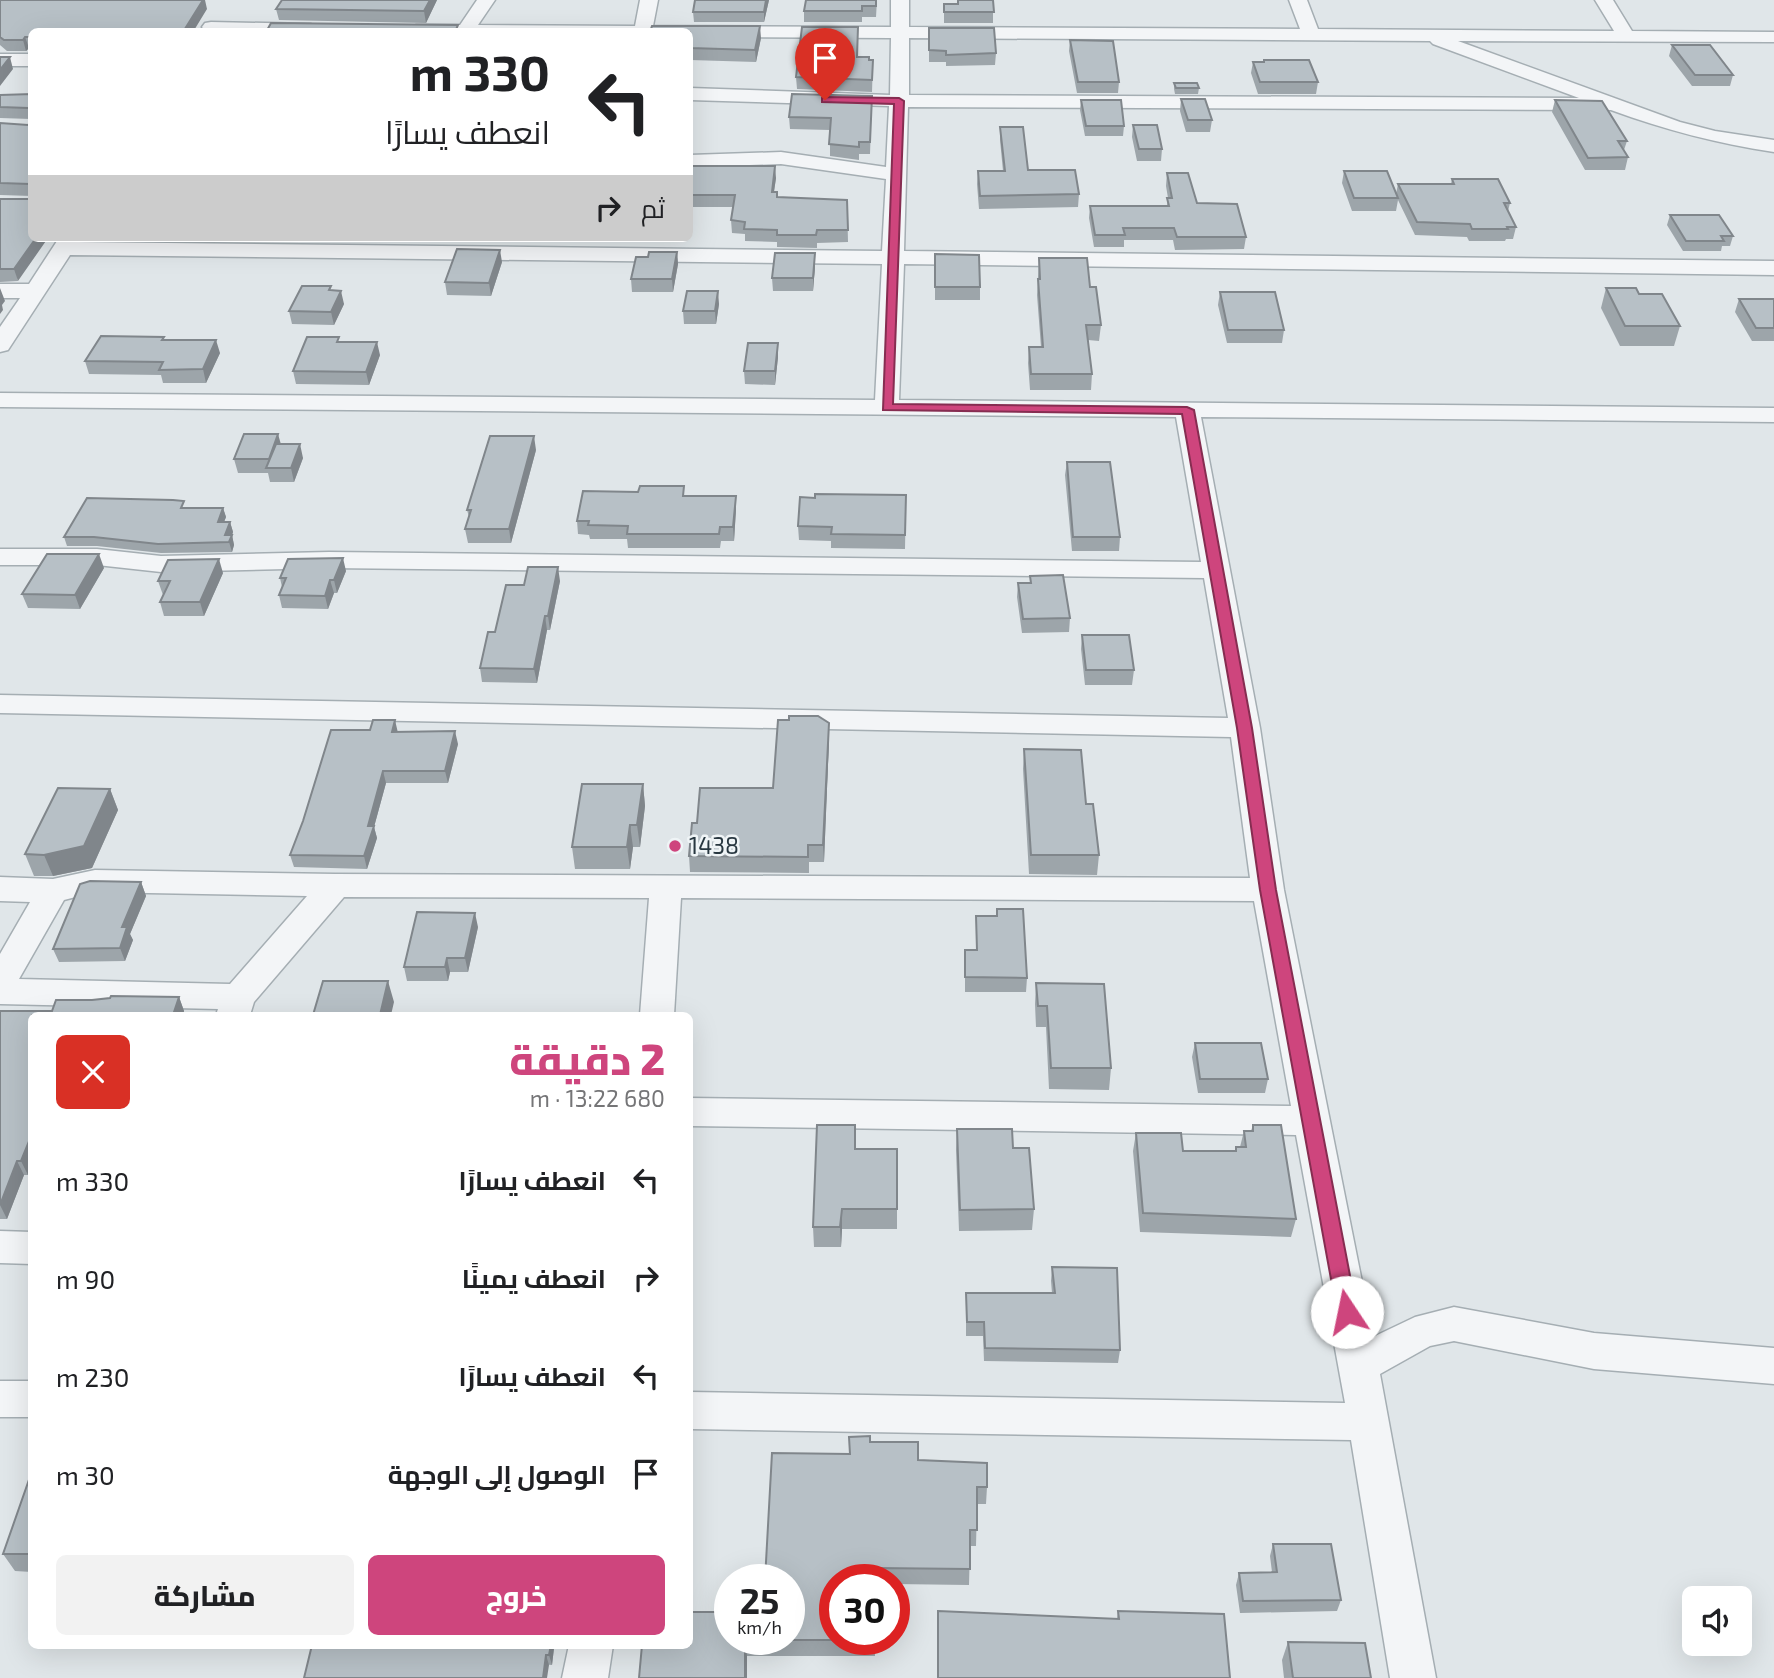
<!DOCTYPE html>
<html lang="ar">
<meta charset="utf-8">
<style>
:root{--surface:#fff;--page:#f2f2f2;--text:#202124;--muted:#757577;--accent:#ce457d}
body{margin:0;font-family:"Exo 2",Cairo,sans-serif;background:var(--page);color:var(--text);direction:rtl;height:100vh;display:flex;flex-direction:column;font-size:26px;white-space:nowrap}
*{box-sizing:border-box;margin:0}
p{font-size:23px;color:var(--muted)}
.icon{flex:none;width:38px;height:38px;fill:none;stroke:currentColor;stroke-width:2;stroke-linecap:round;stroke-linejoin:round}
.map{position:relative;flex:1;overflow:hidden;direction:ltr}
.sheet{position:absolute;left:28px;top:1012px;width:665px;height:637px;display:flex;flex-direction:column;background:var(--surface);border-radius:10px;box-shadow:0 7px 28px #0002;direction:rtl}
.sheet>*{flex:none}
.top-card{position:absolute;left:28px;top:28px;width:665px;height:214px;border-radius:10px;box-shadow:0 7px 28px #0002;direction:rtl;background:#fff;color:var(--text);overflow:hidden}
.fabs{position:absolute;left:1682px;top:1586px;display:grid;gap:14px}
.fabs a{display:grid;place-items:center;width:70px;height:70px;border-radius:10px;background:var(--surface);box-shadow:0 7px 28px #0002;font-size:35px}
.speed{position:absolute;left:714px;top:1564px;display:flex;gap:14px;font-size:35px;font-weight:700;text-align:center}
.speed>*{display:grid;place-content:center;width:91px;height:91px;border-radius:50%;background:var(--surface);box-shadow:0 7px 28px #0002;line-height:1}
.speed small{font-size:18px;font-weight:400}
.speed .limit{border:10px solid #d22;background:#fff;color:#111}
.pin{position:absolute;display:grid;place-items:center;width:60px;height:60px;color:#fff;margin:-72px -30px;border-radius:50% 50% 50% 0;rotate:-45deg;box-shadow:0 0 7px #0007}
.pin .icon{rotate:45deg}
.me{position:absolute;width:77px;margin:-38px;rotate:349deg;stroke-linejoin:round;filter:drop-shadow(0 0 5px #0008)}
.turn{display:flex;align-items:center;gap:24px;height:147px;padding:0 28px;font-size:32px}
.turn .icon{width:91px;height:91px;stroke-width:2.5}
.turn b{display:block;font-size:49px;line-height:60px}
.then{display:flex;align-items:center;height:66px;padding:0 28px;background:#0003;gap:14px;font-size:26px}
.round{display:grid;place-items:center;flex:none;width:74px;height:74px;border-radius:10px;background:var(--page)}
.head{display:flex;align-items:center;justify-content:space-between;height:119px;padding:0 28px}
h1{font-size:42px;font-weight:800;line-height:52px;color:var(--accent)}
.action{display:flex;gap:14px;margin-top:auto;padding:14px 28px}
.action a{flex:1;height:80px;border-radius:10px;background:var(--accent);color:#fff;font-size:28px;font-weight:800;line-height:80px;text-align:center}
.action a+a{background:var(--page);color:var(--text)}
ul{padding:0;list-style:none}
li{display:flex;align-items:center;gap:21px;height:98px;padding:0 28px}
li div{flex:1}
li b{display:block;font-size:26px}
li em{font-style:normal}
.map>svg:first-child{display:block}
.lines{fill:none;stroke-linecap:round;stroke-linejoin:round}
.minor-casing{stroke:#a5aeb3;stroke-width:3}
.minor{fill:#f3f5f7;fill-rule:evenodd}
.wall{fill:#9da5aa}
.shaded-wall{fill:#80868b}
.building{fill:#b7c0c6;stroke:#80868b;stroke-width:2}
.route{fill:#ce457d;stroke:#862d51;stroke-width:2}
.poi-dot{fill:#ce457d;stroke:#eff4f6;stroke-width:2.5}
.labels{text-anchor:middle;stroke-width:5;stroke-linejoin:round;paint-order:stroke}
.poi-label{font-size:23px;fill:#283740;stroke:#eff4f6;text-anchor:start}
</style>
<div class="map">
<svg width="1774" height="1678" viewBox="0 0 1774 1678">
<rect width="100%" height="100%" fill="#e0e6e9"/>
<g class="lines">
<g class="minor-casing">
<path id="minor" d="M477,0H495L478,25L635,26L640,0H658L653,26L891,27V0H909V27L1300,29L1289,0H1307L1318,29L1614,31L1595,0H1613L1632,31L1774,32V42L1458,41L1680,122L1715,131L1774,140V152C1715,143 1666,130 1611,110L908,107L904,251L1774,261V275L904,264L899,400L1774,408V422L1201,417L1260,728L1284,890L1373,1337L1415,1317L1454,1307L1594,1333L1774,1348V1384L1594,1369L1454,1341L1430,1346L1380,1374L1436,1678H1390L1351,1440L690,1429V1392L1345,1403L1296,1135L690,1126V1098L1291,1106L1254,901L681,898L674,1015H640L649,898L344,897L254,1002L250,1015H216L218,1009L0,1004V954L30,902L0,901V877L53,879L95,870L335,874L1250,878L1231,737L0,713V695L1228,718L1204,578L329,568L161,572L97,565H0V549H97L161,556L329,552L1201,562L1176,417L0,407V393L875,400L882,264L70,255L8,350L0,352V327L20,298H0V284H29L59,238H81L78,242L882,251L886,179L781,164L690,167V155L781,152L886,167L889,106L690,100V88L890,95L891,38L690,37V32L407,30L416,25H460ZM909,38L1430,41L1433,44L1579,98L909,95ZM95,892L307,896L230,984L19,979L64,900Z
M211,22L311,24L320,29L318,32L205,31L202,27L205,23Z
M0,54H32V66H0Z
M0,1231L32,1232V1264L0,1263Z
M0,1381H32V1417H0Z
M569,1645H613L608,1678H562Z"/>
</g>
<use href="#minor" class="minor"/>
</g>
<path class="wall" d="M0,0L207,9L32,32V48H29L26,51H7L0,45Z
M437,0L426,23L279,20L276,9Z
M769,0L764,22H694L693,12Z
M877,0L876,17H862V22H804V11Z
M957,0H993V23H944V4H957Z
M929,28L996,53L995,65L946,66V62H929Z
M690,32L761,38L756,62L690,60Z
M1070,40L1119,82L1118,93H1077L1069,51Z
M1672,45L1733,75L1730,86H1692L1669,56Z
M858,57L873,60L872,92L797,89L796,77Z
M1264,60L1318,82L1316,94H1258L1251,73L1253,62H1263Z
M1174,83L1199,88L1198,94H1175L1174,89Z
M32,94V196L0,195V123L28,125L31,122V119L0,118V95Z
M872,96L870,154H859V160L830,156V130L790,129L789,117Z
M1181,99L1212,120L1210,132H1186L1180,111Z
M1081,100L1124,126L1123,136H1085L1080,110Z
M1555,100L1627,141L1624,150L1628,157L1625,170H1585L1552,112Z
M1133,125L1162,149L1161,161H1137L1132,137Z
M1000,127L1028,170L1079,194L1078,207L979,209L977,184L978,171H1003L1000,140Z
M690,166L776,178L774,192H777V197L847,200L848,242L817,243V248L777,247V242L745,241V234L732,233L731,220L733,207H690Z
M1344,171L1396,194L1398,184H1451L1452,179L1510,203L1508,211L1516,227L1513,239H1506L1505,241H1469L1467,237L1415,235L1398,200L1396,211H1352L1342,183Z
M1167,173L1197,203L1246,237L1244,249L1175,250L1173,240H1124V247H1094L1089,218L1090,206H1167L1168,198L1166,186Z
M0,199L18,281L0,282Z
M1670,215L1733,236L1730,246H1722L1721,251H1683L1667,225Z
M677,252L678,264L673,292H632L631,279L648,257Z
M935,254L980,287V300H935Z
M1039,258L1090,287L1101,325L1099,341L1088,340L1092,374L1091,390H1030L1028,363L1029,347H1041L1037,295Z
M502,262L491,296L447,295L445,282Z
M815,266L813,291H773L772,278Z
M1606,288L1639,294L1680,326L1674,346H1620L1601,308Z
M332,290L344,304L334,325L292,324L289,311Z
M1220,292L1284,330L1282,343H1227L1218,305Z
M1739,299H1774V341H1752L1735,312Z
M719,304L716,324H684L683,311Z
M165,340L220,353L206,383H163L161,375L89,374L85,361Z
M340,342L380,355L369,385L296,384L293,371Z
M778,357L775,385L745,384L744,371Z
M281,444L303,458L294,482H270L268,473H238L234,459Z
M536,450L511,543H468L465,529L469,517L467,510Z
M1067,462L1120,537L1119,551H1072L1065,475Z
M906,495L905,549L831,548V541L799,540L798,526Z
M685,496L736,509L734,541H721L720,548H628L627,539H590L589,535L578,534L577,521Z
M186,508H223L226,517L224,522H230L233,532L232,535L234,545L232,552L161,553L97,546H67L64,537Z
M104,568L80,609L28,608L22,594Z
M346,571L337,593H334L328,609L282,608L279,595L282,587L280,578Z
M223,573L204,616H164L160,602L163,595L158,581Z
M1030,576L1070,618L1069,632L1022,633L1017,597L1018,583H1030Z
M560,581L550,630H547L537,683L482,682L480,668L495,632L524,585Z
M1082,635L1134,670L1132,685H1085L1081,649Z
M829,723V740L824,862H809V873L690,872L689,856L697,823L773,788Z
M397,732L458,744L448,783H386L374,827L377,838L367,869L294,867L290,855Z
M1024,749L1086,804L1099,855L1097,875L1029,874L1023,769Z
M643,784L645,806L640,847H633L630,869H575L572,847Z
M110,789L118,810L92,868L53,876H34L25,854Z
M141,882L146,896L130,934L133,940L125,961L59,962L53,949Z
M997,909L1027,978L1026,992H965V950H976V916H996Z
M478,927L468,972H450L448,981H407L404,967Z
M1036,983L1111,1068L1109,1090L1049,1089L1046,1027H1036L1035,1004Z
M179,997L184,1011L183,1015H32V1165L28,1175H24L7,1219H0V1011H52L92,1000Z
M1195,1043L1268,1079L1265,1093H1198L1192,1057Z
M1253,1125L1296,1219L1291,1237L1140,1232L1133,1151L1136,1133L1183,1151H1235L1236,1147H1240L1244,1131H1251Z
M957,1129L1013,1148L1034,1209L1032,1230L959,1231L956,1150Z
M856,1149H897V1229H842L841,1247H814L813,1227Z
M1052,1267L1120,1350L1118,1363L984,1361L983,1336H966V1293H1052L1051,1281Z
M870,1442L918,1460L987,1487L986,1504H977L976,1546H970L969,1585L894,1584V1580H835L875,1640V1656H747V1678H639L690,1612L789,1640L850,1454Z
M32,1471V1572L15,1571L3,1554Z
M1273,1544L1341,1600L1337,1611L1240,1613L1236,1585L1239,1573L1272,1572L1270,1556Z
M938,1611L1117,1619L1118,1611L1230,1678H937Z
M1288,1642L1371,1678H1284L1282,1660Z
M312,1645H566V1648H554L552,1665Z"/>
<path class="shaded-wall" d="M203,0H205L207,9L193,32H183Z
M430,0H437L426,23L424,11Z
M766,0H769L764,22V12Z
M760,26L761,38L756,62L755,50Z
M25,37L29,48L26,51L23,40Z
M10,57L13,69L0,86V70Z
M775,166L776,178L772,204V192Z
M36,238H48L18,281L14,269Z
M500,250L502,262L491,296L489,283Z
M677,252L678,264L673,292L672,279Z
M815,253V266L813,291V278Z
M0,288L5,301L2,305L3,310L0,314Z
M341,291L344,304L334,325L331,312Z
M718,291L719,304L716,324L715,311Z
M216,340L220,353L206,383L203,369Z
M377,342L380,355L369,385L366,372Z
M778,343V357L775,385V371Z
M278,434L282,448L269,459Z
M534,436L536,450L511,543L509,529Z
M300,444L303,458L294,482L291,468Z
M736,496V509L734,541L733,527Z
M223,508L226,517L220,532L218,522Z
M230,522L233,532L232,535L234,545L232,552L229,542L225,535Z
M99,554L104,568L80,609L75,595Z
M343,558L346,571L337,593L334,580Z
M219,559L223,573L204,616L200,602Z
M558,567L560,581L550,630L548,616Z
M330,580L334,593L328,609L325,596Z
M545,616L547,630L537,683L534,669Z
M395,720L398,733L392,732Z
M829,723V740L824,862L823,845Z
M455,731L458,744L448,783L445,771Z
M383,771L386,783L374,827L377,838L367,869L364,856L368,826Z
M643,784L645,806L640,847L637,825Z
M110,789L118,810L92,868L53,876L44,855Z
M630,825L633,847L630,869L627,847Z
M141,882L146,896L130,934L133,940L125,961L120,948L122,927Z
M475,913L478,927L468,972L465,958Z
M447,958L450,972L448,981L445,967Z
M388,981L394,1002L391,1015H380Z
M179,997L184,1011L183,1015H173Z
M32,1134V1165L28,1175L21,1161Z
M17,1161L24,1175L7,1219L0,1205Z
M842,1209V1229L841,1247L840,1227Z
M745,1640L747,1656V1678H745Z
M551,1645H553L554,1648L552,1665L549,1655Z
M546,1655L549,1665L547,1678H543Z"/>
<path class="building" d="M0,0H203L183,32H32V37H25L23,40H4L0,37Z
M282,0H430L424,11L276,9Z
M695,0H766L764,12H693Z
M806,0H876V6H862V11H804Z
M958,0H993L994,12H944V4H958Z
M271,23L458,25L455,32H266Z
M652,26H760L755,50L690,48V32H650Z
M802,27H858L857,57H869V60H873L872,80L796,77Z
M929,28H994L996,53L946,55V51L929,50Z
M1070,40L1113,41L1119,82H1078Z
M1672,45H1710L1733,75H1695Z
M0,57H10L0,70Z
M1264,60H1309L1318,82H1260L1253,62H1264Z
M1174,83H1197L1199,88H1176Z
M32,94V182L30,184L0,183V123L28,125L31,122V110L28,108L0,107V95Z
M792,94L872,96L870,142H859V147L829,144L831,118L789,117Z
M1181,99H1205L1212,120H1188Z
M1081,100H1121L1124,126H1086Z
M1555,100L1602,101L1627,141H1618L1628,157L1588,158Z
M1133,125H1157L1162,149H1139Z
M1000,127H1023L1028,170H1075L1079,194L980,196L978,171H1005Z
M690,166H775L772,192H777V197L847,200L848,230H817L816,235H777V230L744,229L745,222L731,220L735,195H690Z
M1344,171H1387L1398,198H1354Z
M1167,173H1188L1197,203L1237,204L1246,237H1177L1174,228H1123L1125,235H1095L1090,206H1169L1167,198H1172Z
M1452,179H1498L1510,203H1504L1516,227H1507L1508,229H1472L1470,224L1417,222L1398,184H1454Z
M0,199H32V238H36L14,269H0Z
M1670,215H1719L1733,236H1721L1724,241H1686Z
M457,249L500,250L489,283L445,282Z
M649,252H677L672,279H631L636,257H648Z
M775,253H815L813,278H772Z
M935,254L979,255L980,287H935Z
M1039,258H1087L1090,287H1096L1101,325H1086L1092,374H1031L1029,347H1043L1038,279H1040Z
M302,286H331L329,290L341,291L331,312L289,311Z
M1606,288H1636L1639,294H1662L1680,326H1625Z
M687,291H718L715,311H683Z
M1220,292H1275L1284,330H1228Z
M1739,299H1774V328H1756Z
M101,336L164,337L162,340H216L203,369L159,370L163,362L85,361Z
M307,337H339L337,342H377L366,372L293,371Z
M748,343H778L775,371H744Z
M244,434H278L269,459H234Z
M490,436H534L509,529H465L471,510H467Z
M276,444H300L291,468H266Z
M1067,462H1110L1120,537H1073Z
M640,486H684L683,496H736L733,527H720L719,534H627L628,526L588,525L589,521H577L583,491L638,492Z
M815,494L906,495L905,535L831,534L832,527L798,526L800,497L815,498Z
M87,498L173,500L184,501L181,508H223L218,522H230L225,535H232L229,542L158,544L94,537H64Z
M47,554H99L75,595L22,594Z
M343,558L334,580H330L325,596L279,595L286,578H280L288,559Z
M219,559L200,602H160L170,581H158L168,560Z
M528,567H558L548,616H545L534,669L480,668L488,632H495L506,585H524Z
M1063,575L1070,618L1023,619L1018,583H1031L1030,576Z
M1082,635H1129L1134,670H1086Z
M789,716H818L829,723L823,845H808V857L689,856L692,823H697L700,788H773L778,720H789Z
M373,720H395L392,732L455,731L445,771H383L368,826H374L364,856L290,855L303,821L331,730H370Z
M1024,749L1081,750L1086,804H1093L1099,855H1031Z
M582,784H643L637,825H630L627,847H572Z
M58,788L110,789L84,846L44,855L25,854Z
M90,881L141,882L122,927H127L120,948L53,949L80,884Z
M997,909H1023L1027,978L965,977V950H977L976,916H997Z
M417,912L475,913L465,958H447L445,967H404Z
M323,981H388L380,1015H313Z
M1036,983L1104,984L1111,1068H1051L1047,1006H1038Z
M111,996L179,997L173,1015H32V1134L21,1161H17L0,1205V1011H52L56,1000H92L110,998Z
M1195,1043H1261L1268,1079H1200Z
M817,1125H855V1149H897V1209H842L840,1227H813Z
M1253,1125H1281L1296,1219L1143,1213L1136,1133H1181L1183,1151H1236V1147H1246L1244,1131H1253Z
M957,1129H1012L1013,1148H1029L1034,1209L960,1210Z
M1052,1267L1117,1268L1120,1350L985,1348L984,1322H967L966,1293H1055Z
M870,1436V1442H918V1460L987,1463V1487H977V1530H970V1569L876,1568V1580H835V1640H875H745V1678H639L642,1645H690V1612H730V1640H789V1580H765L772,1453L850,1454L849,1437Z
M32,1471V1554H3Z
M1273,1544H1331L1341,1600L1243,1601L1239,1573L1277,1572Z
M938,1611L1119,1619L1118,1611L1224,1614L1230,1678H938Z
M1288,1642L1365,1643L1371,1678H1293Z
M312,1645H551L549,1655H546L543,1678H304Z"/>
<path class="route" d="M825,97L899,98L904,101L893,404L1187,407L1194,410L1252,728L1276,890L1357,1312L1354,1319L1347,1321L1340,1319L1337,1312L1260,890L1237,728L1182,414L883,410L894,104L822,102V98Z"/>
<circle class="poi-dot" cx="675" cy="846" r="7"/>
<g class="labels">
<g class="poi-label">
<text x="689" y="854">1438</text>
</g>
</g>
</svg>
<div class="fabs">
<a><svg class="icon" aria-label="sound" viewBox="0 0 24 24"><path d="M4 9h4l5-4v14l-5-4H4zM17 9q2 3 0 6"/></svg></a>
</div>
<div class="speed"><div>25<small>km/h</small></div><div class="limit">30</div></div>
<div class="pin" style="left:825px;top:100px;background:#d93025"><svg class="icon" aria-label="arrive" viewBox="0 0 24 24"><path d="M6 21V4h12l-3 4 3 4H6"/></svg></div>
<svg class="me" style="left:1347px;top:1312px" viewBox="-20 -20 40 40"><circle r="19" fill="#fff"/><path d="M0-13L10 11 0 6-10 11z" fill="#ce457d"/></svg>
<div class="top-card">
<div class="turn"><svg class="icon" aria-label="left" viewBox="0 0 24 24"><path d="M17 20v-9H6M10 6l-5 5 5 5"/></svg><div><b>330 m</b>انعطف يسارًا</div></div>
<div class="then">ثم<svg class="icon" aria-label="right" viewBox="0 0 24 24"><path d="M7 20v-9h11M14 6l5 5-5 5"/></svg></div>
</div>
<section class="sheet">
<div class="head"><div><h1>2 دقيقة</h1><p>680 m · 13:22</p></div><a class="round" style="background:#d93025;color:#fff"><svg class="icon" aria-label="close" viewBox="0 0 24 24"><path d="M6 6l12 12M18 6L6 18"/></svg></a></div>
<ul>
<li><svg class="icon" aria-label="left" viewBox="0 0 24 24"><path d="M17 20v-9H6M10 6l-5 5 5 5"/></svg><div><b>انعطف يسارًا</b></div><em>330 m</em></li>
<li><svg class="icon" aria-label="right" viewBox="0 0 24 24"><path d="M7 20v-9h11M14 6l5 5-5 5"/></svg><div><b>انعطف يمينًا</b></div><em>90 m</em></li>
<li><svg class="icon" aria-label="left" viewBox="0 0 24 24"><path d="M17 20v-9H6M10 6l-5 5 5 5"/></svg><div><b>انعطف يسارًا</b></div><em>230 m</em></li>
<li><svg class="icon" aria-label="arrive" viewBox="0 0 24 24"><path d="M6 21V4h12l-3 4 3 4H6"/></svg><div><b>الوصول إلى الوجهة</b></div><em>30 m</em></li>
</ul>
<div class="action"><a>خروج</a><a>مشاركة</a></div>
</section>
</div>
